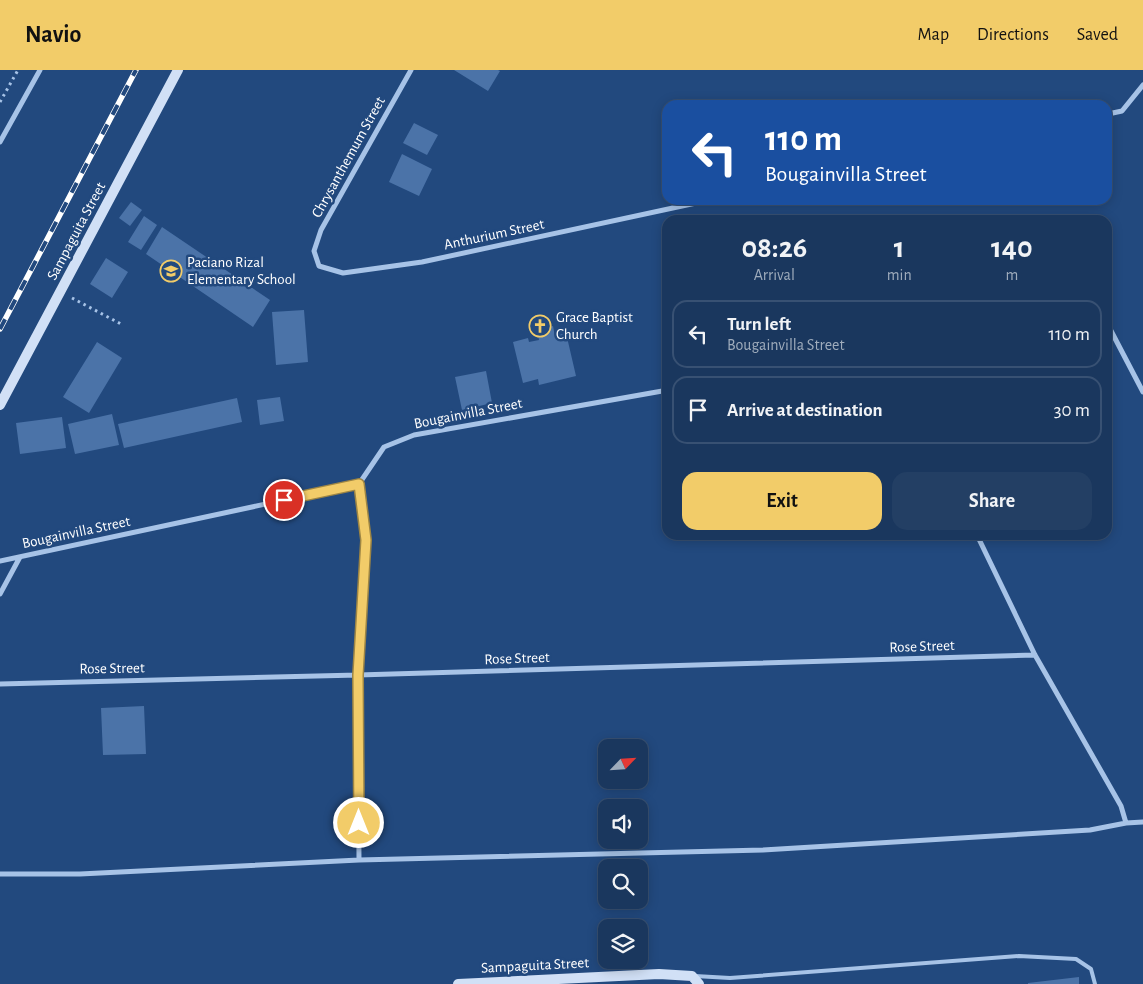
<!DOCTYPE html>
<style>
:root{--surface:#1a375e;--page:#233f64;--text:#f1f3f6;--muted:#9facbc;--line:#385173;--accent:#f2cc69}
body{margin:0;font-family:"Alegreya Sans",sans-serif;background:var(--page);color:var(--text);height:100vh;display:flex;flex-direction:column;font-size:19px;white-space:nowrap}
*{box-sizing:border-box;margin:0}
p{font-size:16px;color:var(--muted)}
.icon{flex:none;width:28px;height:28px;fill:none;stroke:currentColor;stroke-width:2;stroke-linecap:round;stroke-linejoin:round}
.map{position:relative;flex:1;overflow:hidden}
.drawer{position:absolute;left:662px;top:145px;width:450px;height:325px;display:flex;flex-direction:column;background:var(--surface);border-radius:15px;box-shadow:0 2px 12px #0003,0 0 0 1px var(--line)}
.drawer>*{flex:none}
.banner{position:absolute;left:662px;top:30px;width:450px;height:105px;border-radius:15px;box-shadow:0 2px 12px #0003,0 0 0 1px var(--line);background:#1a4fa0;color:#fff;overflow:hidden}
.needle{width:32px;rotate:65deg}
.fabs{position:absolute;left:598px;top:669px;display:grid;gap:10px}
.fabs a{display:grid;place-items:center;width:50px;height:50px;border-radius:10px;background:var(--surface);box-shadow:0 2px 12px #0003,0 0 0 1px var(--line);font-size:25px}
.pin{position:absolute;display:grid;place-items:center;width:42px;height:42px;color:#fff;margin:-21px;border:2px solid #fff;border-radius:50%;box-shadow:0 1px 5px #0007}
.me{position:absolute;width:55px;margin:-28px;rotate:0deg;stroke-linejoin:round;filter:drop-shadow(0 0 4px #0008)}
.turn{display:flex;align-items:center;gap:18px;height:105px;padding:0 20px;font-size:22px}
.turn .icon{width:65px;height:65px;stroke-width:2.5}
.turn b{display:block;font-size:35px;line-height:42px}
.eta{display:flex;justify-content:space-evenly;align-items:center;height:85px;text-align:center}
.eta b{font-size:30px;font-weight:700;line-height:35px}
.primary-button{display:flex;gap:10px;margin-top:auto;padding:10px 20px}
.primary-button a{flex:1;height:58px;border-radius:15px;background:var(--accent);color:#111;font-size:20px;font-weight:700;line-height:58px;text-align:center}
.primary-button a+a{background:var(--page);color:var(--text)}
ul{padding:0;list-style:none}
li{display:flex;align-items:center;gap:15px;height:68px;margin:0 10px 8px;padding:0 10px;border:2px solid var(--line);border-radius:15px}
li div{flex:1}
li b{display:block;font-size:19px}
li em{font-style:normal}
header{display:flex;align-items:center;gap:30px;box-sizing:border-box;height:70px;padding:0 25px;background:var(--accent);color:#111}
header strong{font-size:24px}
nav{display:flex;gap:28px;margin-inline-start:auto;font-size:18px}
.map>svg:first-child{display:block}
.building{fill:#4b73a8}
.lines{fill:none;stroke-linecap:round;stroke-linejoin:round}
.path{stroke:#a7c3e7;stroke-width:3;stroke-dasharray:2.5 4;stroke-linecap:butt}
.lane{stroke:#a7c3e7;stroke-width:4}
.street{stroke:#a7c3e7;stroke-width:5}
.secondary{stroke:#d1e0f6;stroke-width:10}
.rail-casing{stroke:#fff;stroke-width:5.5}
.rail{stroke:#22497e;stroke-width:4;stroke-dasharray:11;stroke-linecap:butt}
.route-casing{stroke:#9d8544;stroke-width:12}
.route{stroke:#f2cc69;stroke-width:9}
.labels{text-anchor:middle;stroke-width:5;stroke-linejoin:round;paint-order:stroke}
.street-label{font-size:15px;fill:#fff;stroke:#22497e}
.poi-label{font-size:15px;fill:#fff;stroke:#22497e;text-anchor:start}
</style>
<header>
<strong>Navio</strong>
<nav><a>Map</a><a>Directions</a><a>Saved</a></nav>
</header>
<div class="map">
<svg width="1143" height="914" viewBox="0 0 1143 914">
<rect width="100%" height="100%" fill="#22497e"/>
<path class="building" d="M454,0H498L500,1L488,21Z
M414,53L438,65L427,85L403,73Z
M402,84L432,99L419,126L389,112Z
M131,132L142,140L130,156L119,148Z
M144,146L157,155L141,180L128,172Z
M162,157L270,230L253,257L146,184Z
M106,188L128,202L112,228L90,214Z
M304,240L308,292L276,295L272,242Z
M553,256L555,266L566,263L576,306L539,315L538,309L523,313L513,272L528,268L529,272L539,270L537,260Z
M97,272L122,288L89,343L63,327Z
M486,301L492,333L462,340L455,307Z
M280,327L284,351L260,355L257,330Z
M237,328L242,352L124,378L118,354Z
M112,344L119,375L75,384L68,354Z
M62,347L66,378L20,384L16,353Z
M144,636L146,684L103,685L101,638Z
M1079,907V914H1028V913Z"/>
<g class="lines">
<path class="path" d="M0,32L18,0
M72,228L121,254"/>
<path class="lane" d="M695,906L730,908L1019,886L1076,889L1091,899L1095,914"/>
<path class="street" d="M411,0L321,160L314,181L319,196L343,203L422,192L710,130
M1108,44L1122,41L1143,15
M0,72L40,0
M1108,255L1143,322
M359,414L366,470L358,605L359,790
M977,465L1035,585L1121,736L1126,753
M0,491L359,414L384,377L414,365L668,320
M0,524L20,487
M0,614L358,605L1035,585
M0,804H80L359,790L763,780L1090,760L1126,753L1143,752"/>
<path class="secondary" d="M0,335L178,0
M458,914L659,904L692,906L699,914"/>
<g class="rail-casing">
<path id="rail" d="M0,259L136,0"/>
</g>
<use href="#rail" class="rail"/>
</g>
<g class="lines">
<g class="route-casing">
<path id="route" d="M284,430L359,414L366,470L358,605L359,753"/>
</g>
<use href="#route" class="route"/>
</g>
<defs>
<g id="school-ring" transform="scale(1.125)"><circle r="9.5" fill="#22497e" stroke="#f2cc69" stroke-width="1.5"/><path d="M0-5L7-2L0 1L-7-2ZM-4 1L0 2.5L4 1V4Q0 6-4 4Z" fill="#f2cc69"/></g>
<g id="church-ring" transform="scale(1.125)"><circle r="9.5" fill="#22497e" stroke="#f2cc69" stroke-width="1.5"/><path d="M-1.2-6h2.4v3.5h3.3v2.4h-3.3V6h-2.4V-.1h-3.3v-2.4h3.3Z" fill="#f2cc69"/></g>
</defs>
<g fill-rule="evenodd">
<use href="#school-ring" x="171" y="201"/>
<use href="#church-ring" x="540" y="256"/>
</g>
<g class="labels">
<g class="street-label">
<text transform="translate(348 87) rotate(-61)" y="5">Chrysanthemum Street</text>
<text transform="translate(76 161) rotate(-62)" y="5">Sampaguita Street</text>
<text transform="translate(494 164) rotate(-12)" y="5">Anthurium Street</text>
<text transform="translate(468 343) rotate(-11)" y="5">Bougainvilla Street</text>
<text transform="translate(76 462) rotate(-12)" y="5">Bougainvilla Street</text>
<text transform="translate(922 576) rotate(-2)" y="5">Rose Street</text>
<text transform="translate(517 588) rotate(-2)" y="5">Rose Street</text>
<text transform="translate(112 598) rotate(-1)" y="5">Rose Street</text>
<text transform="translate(535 895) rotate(-3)" y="5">Sampaguita Street</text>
</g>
<g class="poi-label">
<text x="187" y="197">Paciano Rizal<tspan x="187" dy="17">Elementary School</tspan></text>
<text x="556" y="252">Grace Baptist<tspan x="556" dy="17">Church</tspan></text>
</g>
</g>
</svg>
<div class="fabs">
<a><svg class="needle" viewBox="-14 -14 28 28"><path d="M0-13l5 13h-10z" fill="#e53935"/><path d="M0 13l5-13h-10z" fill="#9facbc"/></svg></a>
<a><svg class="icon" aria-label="sound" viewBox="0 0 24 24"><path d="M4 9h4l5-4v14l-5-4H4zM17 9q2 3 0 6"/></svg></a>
<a><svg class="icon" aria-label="search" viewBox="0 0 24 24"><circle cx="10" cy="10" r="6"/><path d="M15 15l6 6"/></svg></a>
<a><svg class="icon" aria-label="layers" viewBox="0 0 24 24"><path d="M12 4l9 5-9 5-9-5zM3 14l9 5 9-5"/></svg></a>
</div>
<div class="pin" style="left:284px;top:430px;background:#d93025"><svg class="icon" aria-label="arrive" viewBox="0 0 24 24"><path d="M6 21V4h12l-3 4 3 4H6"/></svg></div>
<svg class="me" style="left:359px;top:753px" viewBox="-20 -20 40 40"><circle r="17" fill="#f2cc69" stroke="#fff" stroke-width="3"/><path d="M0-11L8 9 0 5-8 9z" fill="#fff"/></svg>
<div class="banner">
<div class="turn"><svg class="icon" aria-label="left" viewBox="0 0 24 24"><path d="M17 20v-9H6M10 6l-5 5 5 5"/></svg><div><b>110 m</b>Bougainvilla Street</div></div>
</div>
<section class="drawer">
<div class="eta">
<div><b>08:26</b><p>Arrival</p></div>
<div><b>1</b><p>min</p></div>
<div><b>140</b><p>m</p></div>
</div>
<ul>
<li><svg class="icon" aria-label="left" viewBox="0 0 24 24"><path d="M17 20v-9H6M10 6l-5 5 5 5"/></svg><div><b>Turn left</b><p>Bougainvilla Street</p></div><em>110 m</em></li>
<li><svg class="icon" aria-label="arrive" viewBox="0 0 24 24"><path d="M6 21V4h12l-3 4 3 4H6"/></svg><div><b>Arrive at destination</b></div><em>30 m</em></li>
</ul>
<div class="primary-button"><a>Exit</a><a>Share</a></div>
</section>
</div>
